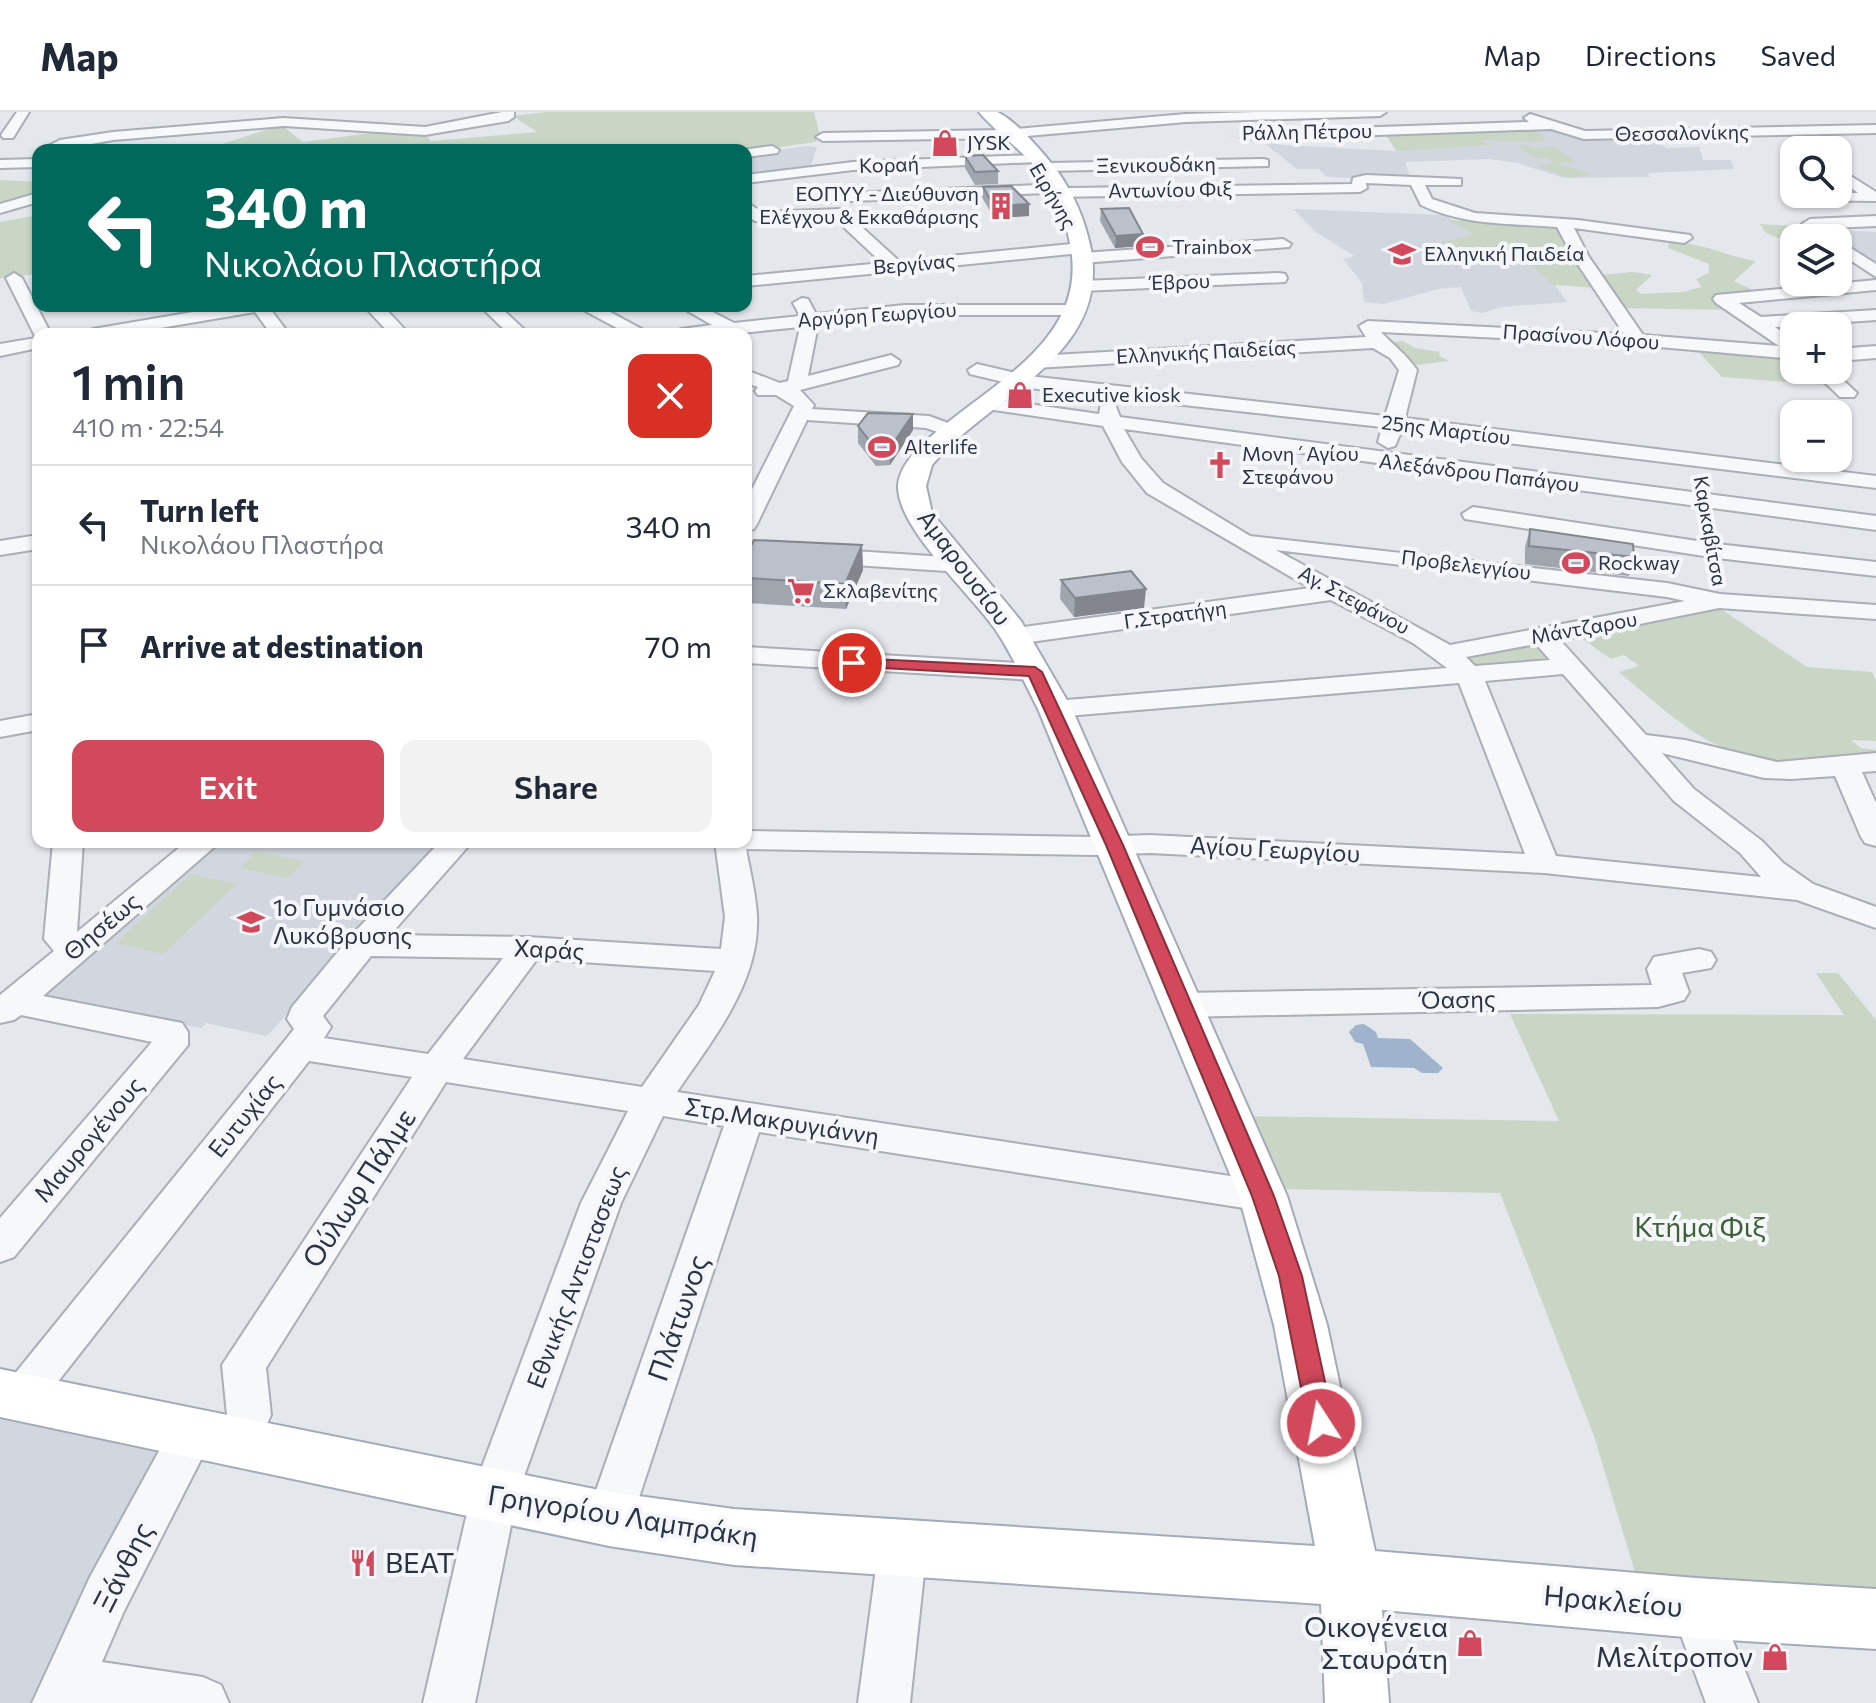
<!DOCTYPE html>
<meta charset="utf-8">
<style>
:root{--surface:#fff;--page:#f2f2f3;--text:#1f2937;--muted:#747a83;--line:#e0e1e3;--accent:#d1495b}
body{margin:0;font-family:Commissioner,sans-serif;background:var(--page);color:var(--text);height:100vh;display:flex;flex-direction:column;font-size:30px;white-space:nowrap}
*{box-sizing:border-box;margin:0}
p{font-size:26px;color:var(--muted)}
.icon{flex:none;width:44px;height:44px;fill:none;stroke:currentColor;stroke-width:2;stroke-linecap:round;stroke-linejoin:round}
.map{position:relative;flex:1;overflow:hidden}
.side{position:absolute;left:32px;top:216px;width:720px;height:520px;display:flex;flex-direction:column;background:var(--surface);border-radius:16px;box-shadow:0 2px 6px #0004}
.side>*{flex:none}
.guide{position:absolute;left:32px;top:32px;width:720px;height:168px;border-radius:16px;box-shadow:0 2px 6px #0004;background:#00695c;color:#fff;overflow:hidden}
.fabs{position:absolute;left:1780px;top:24px;display:grid;gap:16px}
.fabs a{display:grid;place-items:center;width:72px;height:72px;border-radius:16px;background:var(--surface);box-shadow:0 2px 6px #0004;font-size:40px}
.pin{position:absolute;display:grid;place-items:center;width:68px;height:68px;color:#fff;margin:-34px;border:4px solid #fff;border-radius:50%;box-shadow:0 2px 8px #0007}
.me{position:absolute;width:88px;margin:-44px;rotate:349deg;stroke-linejoin:round;filter:drop-shadow(0 0 6px #0008)}
.turn{display:flex;align-items:center;gap:28px;height:168px;padding:0 40px;font-size:36px}
.turn .icon{width:104px;height:104px;stroke-width:2.5}
.turn b{display:block;font-size:56px;line-height:68px}
.round{display:grid;place-items:center;flex:none;width:84px;height:84px;border-radius:16px;background:var(--page)}
.summary{display:flex;align-items:center;justify-content:space-between;height:136px;padding:0 40px}
h1{font-size:48px;font-weight:600;line-height:60px}
.button{display:flex;gap:16px;margin-top:auto;padding:16px 40px}
.button a{flex:1;height:92px;border-radius:16px;background:var(--accent);color:#fff;font-size:32px;font-weight:600;line-height:92px;text-align:center}
.button a+a{background:var(--page);color:var(--text)}
ul{padding:0;list-style:none}
li{display:flex;align-items:center;gap:24px;height:120px;padding:0 40px;border-top:2px solid var(--line)}
li div{flex:1}
li b{display:block;font-size:30px}
li em{font-style:normal}
header{display:flex;align-items:center;gap:48px;box-sizing:border-box;height:112px;padding:0 40px;background:var(--surface);border-bottom:2px solid var(--line)}
header strong{font-size:38px}
nav{display:flex;gap:44px;margin-inline-start:auto;font-size:28px}
.map>svg:first-child{display:block}
.built{fill:#d2d6de}
.green{fill:#c9d6c5}
.water{fill:#9fb4cc}
.lines{fill:none;stroke-linecap:round;stroke-linejoin:round}
.minor-casing{stroke:#a9aeb7;stroke-width:4}
.major-casing{stroke:#a3abb8;stroke-width:4}
.minor{fill:#f7f8fa;fill-rule:evenodd}
.major{fill:#fff;fill-rule:evenodd}
.wall{fill:#a1a5ae}
.shaded-wall{fill:#83868d}
.building{fill:#bbc0ca;stroke:#83868d;stroke-width:2}
.route{fill:#d1495b;stroke:#882f3b;stroke-width:2}
.labels{text-anchor:middle;stroke-width:8;stroke-linejoin:round;paint-order:stroke}
.far-street-label{font-size:20px;fill:#2b3445;stroke:#f4f6f9}
.far-poi-label{font-size:20px;fill:#2b3445;stroke:#f4f6f9;text-anchor:start}
.street-label{font-size:24px;fill:#2b3445;stroke:#f4f6f9}
.poi-label{font-size:24px;fill:#2b3445;stroke:#f4f6f9;text-anchor:start}
.near-street-label{font-size:28px;fill:#2b3445;stroke:#f4f6f9}
.near-park-label{font-size:28px;fill:#3f6138;stroke:#f4f6f9}
.near-poi-label{font-size:28px;fill:#2b3445;stroke:#f4f6f9;text-anchor:end}
</style>
<header>
<strong>Map</strong>
<nav><a>Map</a><a>Directions</a><a>Saved</a></nav>
</header>
<div class="map">
<svg width="1876" height="1591" viewBox="0 0 1876 1591">
<rect width="100%" height="100%" fill="#e4e7ec"/>
<path class="built" d="M1547,15L1581,25L1649,23L1666,36L1699,35L1703,48H1731L1734,57L1648,61L1650,65L1564,66L1518,51L1489,47L1405,50L1411,68L1327,65L1319,57H1297L1267,33L1224,23L1283,33L1396,39L1384,20Z
M806,34L817,35L810,57L746,66V43Z
M1293,97L1445,103L1474,122L1441,132L1461,146L1527,150L1551,167L1567,190L1501,195L1483,201L1471,199L1461,175L1438,177L1384,192L1364,190L1362,171L1343,147L1354,144L1316,120Z
M1821,117L1876,120V154L1838,126Z
M222,730L445,732L267,924L206,911L202,916L39,888Z
M0,1296L170,1332L41,1591H0Z"/>
<path class="green" d="M546,0H814L820,24L815,30L746,40L228,38L222,32L281,13L303,30L386,19L423,21L431,29L537,20L513,4Z
M1530,15L1544,24L1543,30L1481,28L1491,33L1397,39L1384,20Z
M1528,33L1532,36L1555,35L1576,50L1557,51L1590,62L1570,66L1536,54L1553,51L1547,46H1535L1517,34Z
M0,68L38,70V84L0,95Z
M38,103V162L0,166V110Z
M1448,108L1558,113L1597,176L1554,173L1527,150L1461,146L1440,131L1473,122Z
M1760,112L1808,115L1824,126H1794V132L1766,121Z
M1669,130C1699,129 1727,145 1756,149L1734,169L1757,180L1720,183L1729,198L1619,196L1601,163L1633,160L1652,163L1636,178L1641,182L1683,180L1702,175L1696,167L1709,161V152L1668,136Z
M1403,229L1415,236L1440,240L1439,244L1449,249L1416,253L1389,230Z
M1693,234L1794,242V258H1812L1827,273L1722,265Z
M1721,497L1807,555L1872,560L1876,569V629L1851,628L1861,636L1876,638V643C1844,645 1809,653 1777,650C1711,645 1667,600 1619,560L1639,554L1624,543L1611,547L1577,523Z
M1542,530L1558,549L1475,558L1461,544Z
M256,740L304,749L288,766L240,756Z
M191,762L237,772L163,842L116,831Z
M1816,861H1838L1876,908V1484L1637,1467L1594,1324L1500,1081L1279,1077L1243,1004L1559,1009L1510,902L1844,903Z"/>
<path class="water" d="M1364,912L1376,920L1378,926L1410,927L1443,956L1438,961H1422L1414,956L1371,955L1363,932L1355,930L1349,920L1356,913Z"/>
<g class="lines">
<g class="minor-casing">
<path id="minor" d="M17,0H29L13,26H3L1,23Z
M502,0H514V5L508,9L425,23L284,14L113,28L58,38H40L60,28L113,20L283,6L425,15Z
M1257,0H1386L1380,4L1186,10L1005,26L823,29L816,25L823,21L1005,18L1186,2Z
M1530,2L1585,19L1876,13V21L1584,27L1551,17L1350,24L1343,20L1350,16L1529,10L1524,6Z
M772,34L779,38L777,41L746,45V38H742Z
M1033,43L1040,47L1038,50L853,58L746,71V63L853,50Z
M38,47V55L0,56V48Z
M1263,47L1268,48V54L1048,59L1041,55L1048,51Z
M1838,56L1876,80V89L1795,88V82L1858,81L1838,66Z
M1366,63L1461,67V73H1425L1432,87L1475,101L1578,108L1690,123L1692,126L1684,131L1574,116L1589,145L1643,223L1779,234L1716,191L1713,187L1716,183L1876,168V178L1739,191L1761,205L1876,198V208L1775,215L1794,228V247L1637,233L1381,220C1393,233 1406,242 1417,258L1405,306L1876,364V376L1402,318L1395,334L1388,336L1378,330L1382,315L1029,276L970,262L968,258L977,252L1029,264L1385,304L1399,258L1390,246L1373,236L1036,256L1027,250L1036,244L1366,225L1359,214L1368,209L1624,222L1573,145L1557,115C1510,111 1465,114 1421,93L1411,73L1366,71L1367,76L1360,80L1054,85L1047,81L826,90L819,86L826,82L1061,72L1068,76L1352,72L1353,66Z
M38,81V90L0,101V92Z
M746,89L761,100L842,97L899,149L1081,131L1089,136L1081,141L746,174V164L882,151L833,105L755,109L746,103Z
M1876,104V114L1810,117L1802,112L1810,107Z
M1283,127L1291,132L1289,135L1083,151L1075,146L1083,141Z
M1838,128L1876,152V165L1838,140Z
M14,161L22,166L51,222H38V236L0,244V232L36,226L6,166Z
M1279,161L1285,162L1287,166L1285,170L1082,179L1074,174L1082,169Z
M802,186L808,187L816,202L905,193H1075L1084,198L1075,203H905L818,213L808,264L891,243L900,249L898,253L800,278L814,293L812,297L929,304L959,315L962,319L952,325L926,316L807,308L757,412L754,417L746,419V389L794,294L776,283H758L755,279L758,275L746,271V258L780,271L788,269L800,215L731,222H672L681,217L712,213L679,194H701L734,211L800,204L793,191Z
M228,194H268L289,222H271L255,200L125,222H84L93,217Z
M364,194H383L409,222H390Z
M480,194H499L529,222H509Z
M576,194H599L651,222H628Z
M1876,234V246L1838,249V237Z
M1812,258H1832L1857,281L1854,285H1840Z
M987,286L1099,302L1101,292H1115L1120,305L1876,404V418L1124,317L1141,346L1163,371L1250,424L1667,471L1720,482L1876,493V507L1719,496L1560,528L1646,623L1685,628L1777,650L1876,641V659L1862,660L1876,691V734L1865,731L1861,725L1835,664L1791,667L1764,666L1662,641L1694,677L1762,729L1783,751L1813,772L1876,795V816L1797,788L1544,761L1150,741L1095,743L746,737C750,759 756,782 757,804C760,871 712,928 677,980L1263,1069L1277,1073L1283,1084L1277,1095L1263,1099L759,1020L632,1407L626,1422L609,1429L592,1422L586,1407L724,1014L663,1004L621,1091L517,1384L475,1591H423L471,1384L581,1091L628,999L446,970L266,1256L271,1303L252,1345L236,1351L220,1345L213,1331L227,1303L222,1253L412,965L309,949L35,1299L19,1305L3,1299L0,1280L287,926L294,917L287,907L292,895L350,825L440,730H472L390,823L528,825L721,837L725,805L715,730H746V719L1095,725L1150,723L1525,742L1459,571L1055,605L1045,603L1041,597L1045,591L1055,589L1447,556L1413,531L1331,488L1016,532L1007,529L1003,524L1007,519L1016,516L1310,476L1147,381L1122,350L1103,314L980,296L977,292L980,288ZM1276,438L1667,485L1685,489L1450,533ZM1536,532L1550,548L1475,554L1466,545ZM1563,562L1674,689L1740,741L1761,765L1556,744L1485,569ZM371,844L503,846L428,942L324,926L331,915L323,904ZM537,847L715,859L699,893L642,975L463,947Z
M1473,395L1717,432L1876,450V464L1717,446L1465,407L1462,402Z
M38,423V437L0,443V429Z
M746,432L961,446L969,448L973,453L969,458L961,460L746,446Z
M746,535L1035,552L1044,554L1048,560L1044,566L1035,568L746,551Z
M38,602V618L0,625V609Z
M53,730H83L77,820L186,730H220L43,884L182,911L188,920V933L14,1145L0,1150V1106L152,930L21,903L14,908L0,911V883L54,839L44,827Z
M1699,837L1711,840L1716,848L1711,856L1682,861L1689,880L1684,888L1658,895L1181,905L1169,901L1164,893L1169,885L1181,881L1652,873L1647,857L1654,845Z
M192,1302L208,1308L214,1322L124,1499L102,1550L203,1565L221,1573L229,1591H32L90,1465L176,1308Z
M903,1412L920,1418L927,1434L910,1591H858L879,1434L886,1418Z
M1696,1472L1713,1479L1758,1591H1706L1671,1496L1679,1479Z"/>
</g>
<g class="major-casing">
<path id="major" d="M979,0C984,0 993,0 997,0C1016,8 1046,44 1058,60C1074,83 1084,106 1090,133C1114,243 989,284 932,353L926,374L932,401L1021,509L1072,597L1287,1084L1327,1213L1375,1439L1696,1466L1876,1477V1537L1696,1526L1382,1498L1389,1591H1325L1321,1492L734,1453L609,1434L0,1305V1257L609,1380L734,1397L1315,1434L1274,1213L1239,1084L1038,597C1024,570 1012,542 995,517C970,481 897,416 898,374C899,356 914,340 926,329C984,275 1087,231 1071,137C1067,113 1060,89 1046,69C1028,41 1000,25 979,0Z"/>
</g>
<use href="#minor" class="minor"/>
<use href="#major" class="major"/>
</g>
<path class="wall" d="M965,44L998,59V72L975,73L965,56Z
M983,75L1029,92V104L994,106L983,87Z
M1101,97L1143,122L1142,134L1115,136L1100,109Z
M858,314L913,318L890,353L876,354L858,331Z
M1530,417L1634,445L1629,464L1525,452V435Z
M862,433L863,458L846,497L746,491V444Z
M1061,468L1144,496L1074,505L1060,487Z"/>
<path class="shaded-wall" d="M1029,92V104L994,106V94Z
M1143,122L1142,134L1115,136L1116,124Z
M913,302V318L890,353V336Z
M862,433L863,458L846,497L845,472Z
M1146,477L1144,496L1074,505L1075,486Z"/>
<path class="building" d="M983,43L998,59L975,60L965,44Z
M1011,74L1029,92L994,94L983,75Z
M1129,96L1143,122L1116,124L1101,97Z
M868,301L913,302L890,336L876,337L858,314Z
M1530,417L1633,432L1634,445L1529,434Z
M754,428L862,433L845,472L746,466V444Z
M1131,459L1146,477L1075,486L1061,468Z"/>
<path class="route" d="M852,546L1035,555L1042,560L1123,733L1274,1084L1302,1164L1334,1311L1330,1319L1321,1323L1312,1319L1308,1311L1279,1164L1252,1084L1106,733L1029,564L847,554V547Z"/>
<defs>
<g id="shop-bare" transform="scale(2.16)"><path d="M-5-2.5h2.3a2.7 3.5 0 0 1 5.4 0H5L5.5 6h-11ZM-1.5-2.5h3a1.5 2.3 0 0 0-3 0Z" fill="#d1495b" stroke="#f4f6f9" stroke-width="2.5" paint-order="stroke"/></g>
<g id="building-bare" transform="scale(2.16)"><path d="M-4-6H4V6H1V3H-1V6H-4ZM-2.5-4.3h1.7v1.8h-1.7ZM.8-4.3h1.7v1.8H.8ZM-2.5-1h1.7V.8h-1.7ZM.8-1h1.7V.8H.8Z" fill="#d1495b" stroke="#f4f6f9" stroke-width="2.5" paint-order="stroke"/></g>
<g id="stadium-bare" transform="scale(2.16)"><path d="M0-5a6.5 5 0 1 0 0 10a6.5 5 0 1 0 0-10ZM-3.5-1.8h7v3.6h-7Z" fill="#d1495b" stroke="#f4f6f9" stroke-width="2.5" paint-order="stroke"/></g>
<g id="school-bare" transform="scale(2.16)"><path d="M0-5L7-2L0 1L-7-2ZM-4 1L0 2.5L4 1V4Q0 6-4 4Z" fill="#d1495b" stroke="#f4f6f9" stroke-width="2.5" paint-order="stroke"/></g>
<g id="church-bare" transform="scale(2.16)"><path d="M-1.2-6h2.4v3.5h3.3v2.4h-3.3V6h-2.4V-.1h-3.3v-2.4h3.3Z" fill="#d1495b" stroke="#f4f6f9" stroke-width="2.5" paint-order="stroke"/></g>
<g id="supermarket-bare" transform="scale(2.16)"><path d="M-6-5.5h2.5l.6 2H6L4.5 2H-2.5L-4.4-4H-6ZM-1.5 3.2a1.3 1.3 0 1 0 .1 0ZM3 3.2a1.3 1.3 0 1 0 .1 0Z" fill="#d1495b" stroke="#f4f6f9" stroke-width="2.5" paint-order="stroke"/></g>
<g id="restaurant-bare" transform="scale(2.16)"><path d="M-5-6h1v4h1v-4h1v4h1v-4h1v5L-1.5 .5V6h-2V.5L-5-1ZM5-6V6H3V1.5H1.5Q1.5-4 5-6Z" fill="#d1495b" stroke="#f4f6f9" stroke-width="2.5" paint-order="stroke"/></g>
</defs>
<g fill-rule="evenodd">
<use href="#shop-bare" x="945" y="31"/>
<use href="#building-bare" x="1001" y="94"/>
<use href="#stadium-bare" x="1150" y="135"/>
<use href="#school-bare" x="1402" y="142"/>
<use href="#shop-bare" x="1020" y="283"/>
<use href="#stadium-bare" x="882" y="335"/>
<use href="#church-bare" x="1220" y="353"/>
<use href="#stadium-bare" x="1576" y="451"/>
<use href="#supermarket-bare" x="801" y="479"/>
<use href="#school-bare" x="251" y="810"/>
<use href="#restaurant-bare" x="363" y="1451"/>
<use href="#shop-bare" x="1470" y="1531"/>
<use href="#shop-bare" x="1775" y="1545"/>
</g>
<g class="labels">
<g class="far-street-label">
<text transform="translate(1307 20) rotate(-1)" y="7">Ράλλη Πέτρου</text>
<text transform="translate(1682 21) rotate(-1)" y="7">Θεσσαλονίκης</text>
<text transform="translate(889 53) rotate(-2)" y="7">Κοραή</text>
<text transform="translate(1156 53) rotate(-1)" y="7">Ξενικουδάκη</text>
<text transform="translate(1170 78) rotate(-1)" y="7">Αντωνίου Φιξ</text>
<text transform="translate(1053 84) rotate(60)" y="7">Ειρήνης</text>
<text transform="translate(914 152) rotate(-5)" y="7">Βεργίνας</text>
<text transform="translate(1180 170) rotate(-2)" y="7">Έβρου</text>
<text transform="translate(877 203) rotate(-4)" y="7">Αργύρη Γεωργίου</text>
<text transform="translate(1581 225) rotate(4)" y="7">Πρασίνου Λόφου</text>
<text transform="translate(1206 240) rotate(-3)" y="7">Ελληνικής Παιδείας</text>
<text transform="translate(1446 318) rotate(7)" y="7">25ης Μαρτίου</text>
<text transform="translate(1479 361) rotate(7)" y="7">Αλεξάνδρου Παπάγου</text>
<text transform="translate(1710 419) rotate(80)" y="7">Καρκαβίτσα</text>
<text transform="translate(1466 453) rotate(7)" y="7">Προβελεγγίου</text>
<text transform="translate(1354 488) rotate(28)" y="7">Αγ. Στεφάνου</text>
<text transform="translate(1175 503) rotate(-8)" y="7">Γ.Στρατήγη</text>
<text transform="translate(1584 516) rotate(-10)" y="7">Μάντζαρου</text>
</g>
<g class="far-poi-label">
<text x="967" y="38">JYSK</text>
<text x="979" y="89" text-anchor="end">ΕΟΠΥΥ - Διεύθυνση<tspan x="979" dy="23">Ελέγχου &amp; Εκκαθάρισης</tspan></text>
<text x="1172" y="142">Trainbox</text>
<text x="1424" y="149">Ελληνική Παιδεία</text>
<text x="1042" y="290">Executive kiosk</text>
<text x="904" y="342">Alterlife</text>
<text x="1242" y="349">Μονη΄Αγίου<tspan x="1242" dy="23">Στεφάνου</tspan></text>
<text x="1598" y="458">Rockway</text>
<text x="823" y="486">Σκλαβενίτης</text>
</g>
<g class="street-label">
<text transform="translate(964 456) rotate(53)" y="8">Αμαρουσίου</text>
<text transform="translate(1275 738) rotate(3)" y="8">Αγίου Γεωργίου</text>
<text transform="translate(102 815) rotate(-40)" y="8">Θησέως</text>
<text transform="translate(549 838) rotate(3)" y="8">Χαράς</text>
<text transform="translate(1458 888) rotate(-1)" y="8">Όασης</text>
<text transform="translate(245 1004) rotate(-51)" y="8">Ευτυχίας</text>
<text transform="translate(782 1010) rotate(9)" y="8">Στρ.Μακρυγιάννη</text>
<text transform="translate(89 1028) rotate(-50)" y="8">Μαυρογένους</text>
<text transform="translate(577 1165) rotate(-69)" y="8">Εθνικής Αντιστασεως</text>
</g>
<g class="poi-label">
<text x="273" y="804">1ο Γυμνάσιο<tspan x="273" dy="28">Λυκόβρυσης</tspan></text>
</g>
<g class="near-street-label">
<text transform="translate(359 1076) rotate(-57)" y="10">Ούλωφ Πάλμε</text>
<text transform="translate(678 1206) rotate(-71)" y="10">Πλάτωνος</text>
<text transform="translate(623 1404) rotate(9)" y="10">Γρηγορίου Λαμπράκη</text>
<text transform="translate(123 1455) rotate(-63)" y="10">Ξάνθης</text>
<text transform="translate(1613 1489) rotate(5)" y="10">Ηρακλείου</text>
</g>
<g class="near-park-label">
<text x="1700" y="1125">Κτήμα Φιξ</text>
</g>
<g class="near-poi-label">
<text x="385" y="1461" text-anchor="start">ΒΕΑΤ</text>
<text x="1448" y="1525">Οικογένεια<tspan x="1448" dy="32">Σταυράτη</tspan></text>
<text x="1753" y="1555">Μελίτροπον</text>
</g>
</g>
</svg>
<div class="fabs">
<a><svg class="icon" aria-label="search" viewBox="0 0 24 24"><circle cx="10" cy="10" r="6"/><path d="M15 15l6 6"/></svg></a>
<a><svg class="icon" aria-label="layers" viewBox="0 0 24 24"><path d="M12 4l9 5-9 5-9-5zM3 14l9 5 9-5"/></svg></a>
<a>+</a>
<a>−</a>
</div>
<div class="pin" style="left:852px;top:551px;background:#d93025"><svg class="icon" aria-label="arrive" viewBox="0 0 24 24"><path d="M6 21V4h12l-3 4 3 4H6"/></svg></div>
<svg class="me" style="left:1321px;top:1311px" viewBox="-20 -20 40 40"><circle r="17" fill="#d1495b" stroke="#fff" stroke-width="3"/><path d="M0-11L8 9 0 5-8 9z" fill="#fff"/></svg>
<div class="guide">
<div class="turn"><svg class="icon" aria-label="left" viewBox="0 0 24 24"><path d="M17 20v-9H6M10 6l-5 5 5 5"/></svg><div><b>340 m</b>Νικολάου Πλαστήρα</div></div>
</div>
<section class="side">
<div class="summary"><div><h1>1 min</h1><p>410 m · 22:54</p></div><a class="round" style="background:#d93025;color:#fff"><svg class="icon" aria-label="close" viewBox="0 0 24 24"><path d="M6 6l12 12M18 6L6 18"/></svg></a></div>
<ul>
<li><svg class="icon" aria-label="left" viewBox="0 0 24 24"><path d="M17 20v-9H6M10 6l-5 5 5 5"/></svg><div><b>Turn left</b><p>Νικολάου Πλαστήρα</p></div><em>340 m</em></li>
<li><svg class="icon" aria-label="arrive" viewBox="0 0 24 24"><path d="M6 21V4h12l-3 4 3 4H6"/></svg><div><b>Arrive at destination</b></div><em>70 m</em></li>
</ul>
<div class="button"><a>Exit</a><a>Share</a></div>
</section>
</div>
